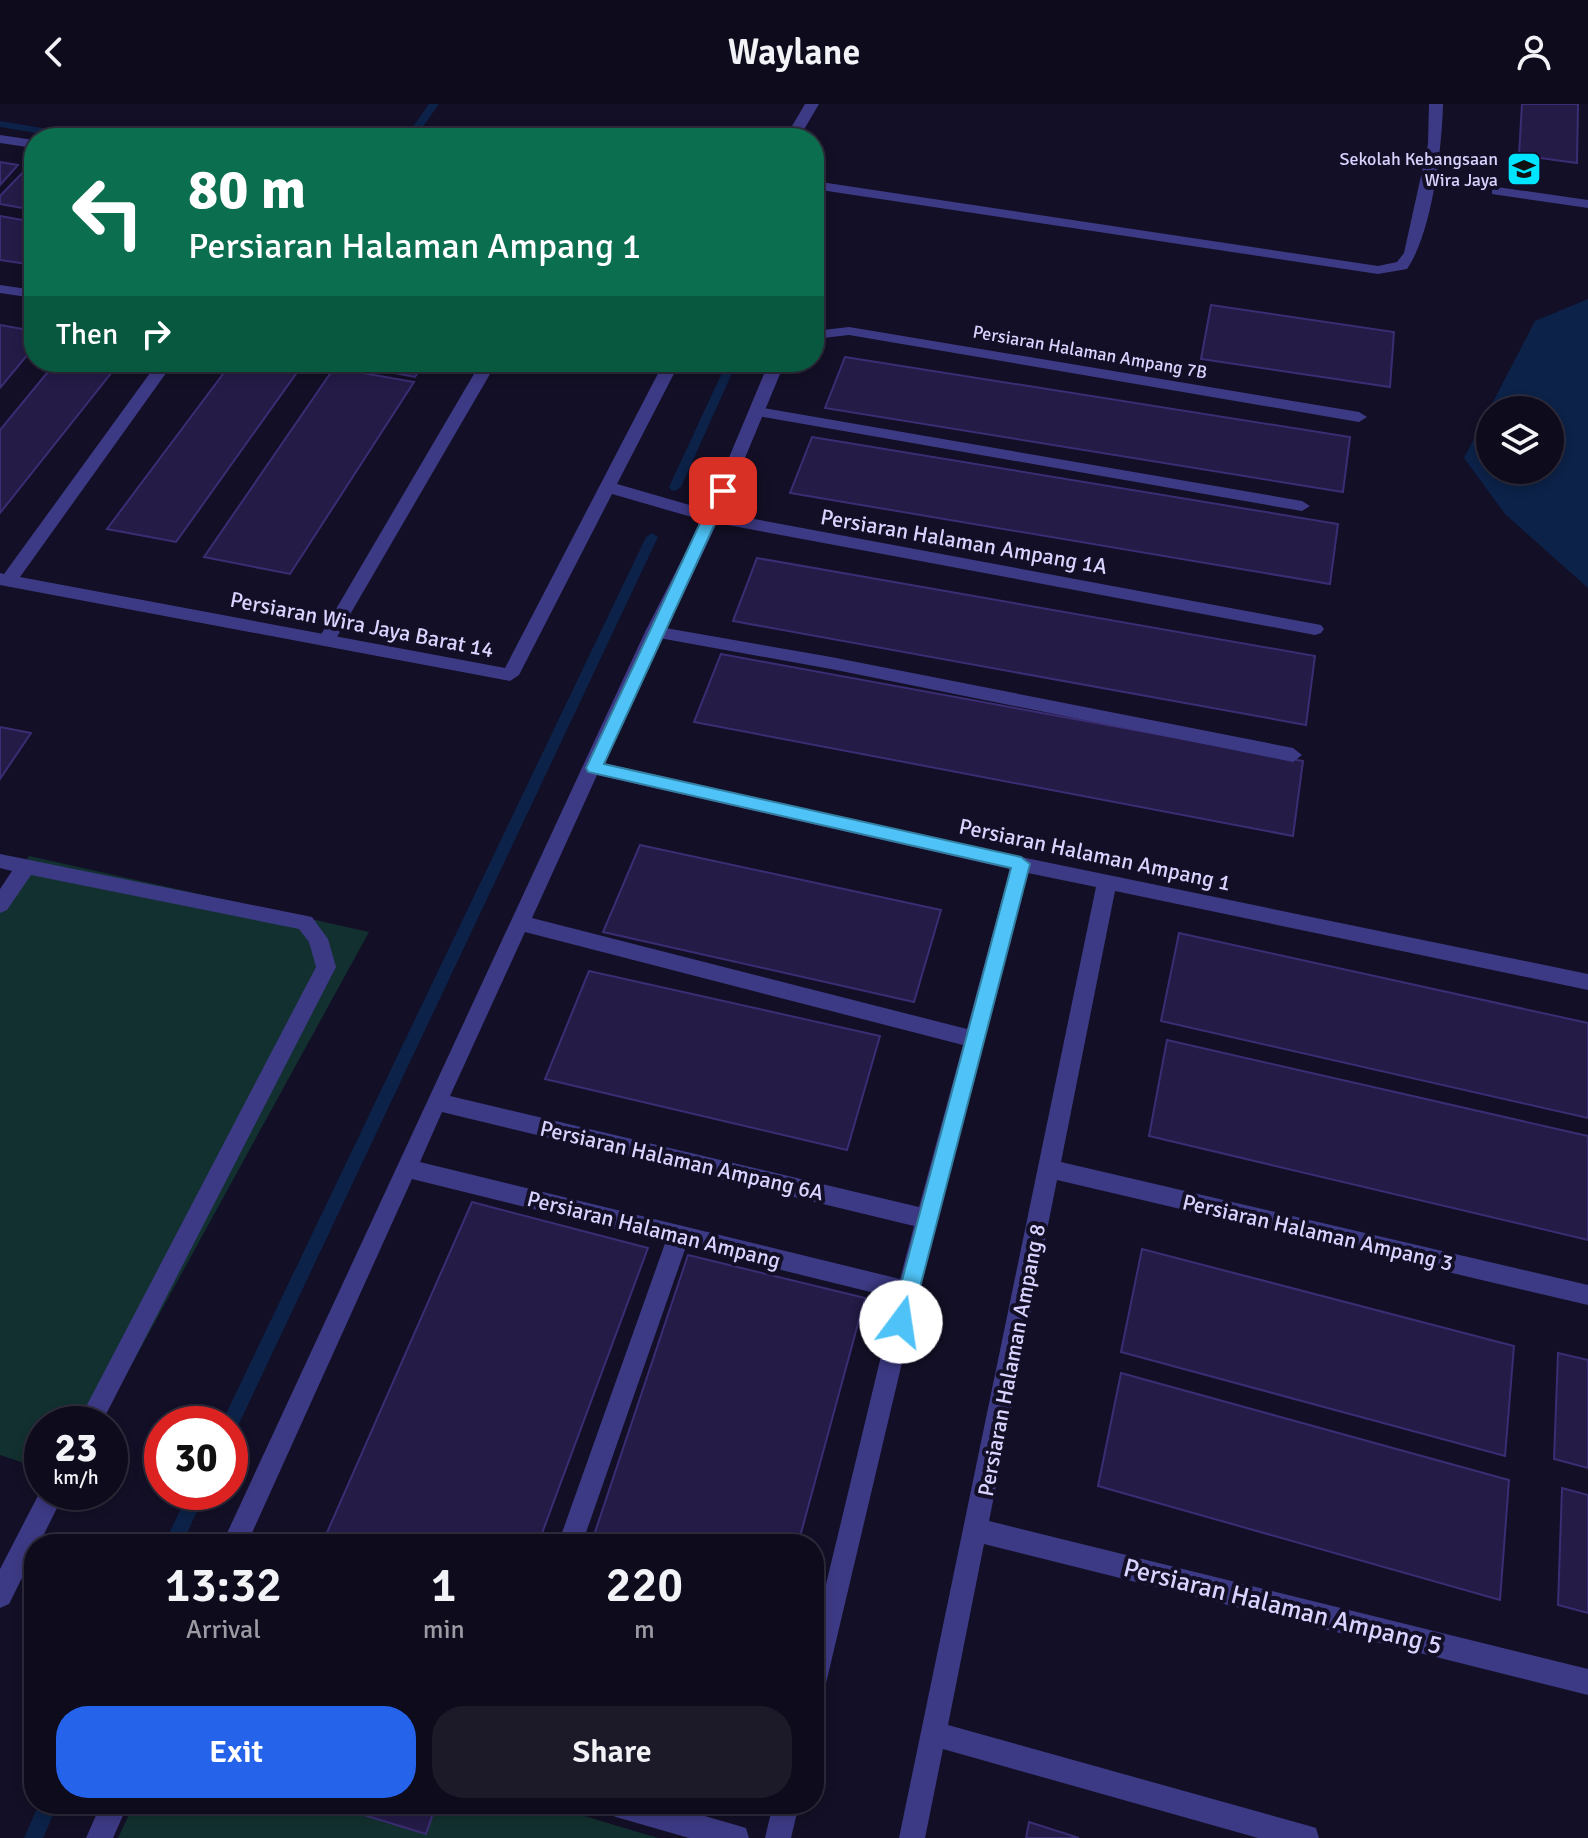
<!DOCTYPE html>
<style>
:root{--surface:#0e0b1c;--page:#1c1929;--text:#f1f3f6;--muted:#9b9ba3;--line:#2e2b3b;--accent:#2563eb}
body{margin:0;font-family:Signika,sans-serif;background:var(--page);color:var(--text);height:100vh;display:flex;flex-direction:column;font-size:30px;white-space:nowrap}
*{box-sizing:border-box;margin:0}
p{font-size:26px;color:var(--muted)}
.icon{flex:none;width:44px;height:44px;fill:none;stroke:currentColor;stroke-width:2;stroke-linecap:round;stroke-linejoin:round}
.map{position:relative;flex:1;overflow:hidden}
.details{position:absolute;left:24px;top:1430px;width:800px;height:280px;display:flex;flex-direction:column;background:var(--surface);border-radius:32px;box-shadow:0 4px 12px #0003,0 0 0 2px var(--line)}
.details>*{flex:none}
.hud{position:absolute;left:24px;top:24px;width:800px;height:244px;border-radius:32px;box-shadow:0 4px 12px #0003,0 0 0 2px var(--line);background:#0b6e4f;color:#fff;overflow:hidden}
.controls{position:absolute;left:1476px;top:292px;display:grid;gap:16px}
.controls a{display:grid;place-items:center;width:88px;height:88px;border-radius:50%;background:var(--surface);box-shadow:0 4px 12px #0003,0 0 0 2px var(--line);font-size:40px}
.speed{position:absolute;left:24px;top:1302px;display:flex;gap:16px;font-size:40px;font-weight:700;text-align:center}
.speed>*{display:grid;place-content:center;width:104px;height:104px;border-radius:50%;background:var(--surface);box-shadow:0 4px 12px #0003,0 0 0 2px var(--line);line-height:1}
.speed small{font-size:20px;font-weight:400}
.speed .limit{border:12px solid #d22;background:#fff;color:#111}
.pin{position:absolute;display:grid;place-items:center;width:68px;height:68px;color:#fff;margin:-34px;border-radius:16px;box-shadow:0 4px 12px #0006}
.me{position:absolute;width:88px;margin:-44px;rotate:14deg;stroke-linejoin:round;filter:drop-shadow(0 0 6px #0008)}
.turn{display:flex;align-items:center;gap:28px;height:168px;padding:0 32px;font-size:36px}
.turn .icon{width:104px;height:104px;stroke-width:2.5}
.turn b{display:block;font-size:56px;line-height:68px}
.then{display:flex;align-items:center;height:76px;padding:0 32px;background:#0003;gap:16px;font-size:30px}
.eta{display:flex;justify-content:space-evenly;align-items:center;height:136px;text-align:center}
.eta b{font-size:48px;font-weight:600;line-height:56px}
.action{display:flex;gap:16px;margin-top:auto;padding:16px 32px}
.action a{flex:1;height:92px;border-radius:32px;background:var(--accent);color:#fff;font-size:32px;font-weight:600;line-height:92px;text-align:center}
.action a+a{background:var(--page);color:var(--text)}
header{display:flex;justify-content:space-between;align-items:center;height:104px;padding:0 32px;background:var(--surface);font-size:36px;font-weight:600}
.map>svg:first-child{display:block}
.green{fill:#12302f}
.water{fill:#0c2248;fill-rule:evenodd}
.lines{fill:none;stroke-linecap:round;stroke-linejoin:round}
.stream{fill:#0c2248;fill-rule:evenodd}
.building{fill:#241b47;stroke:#3b2d73;stroke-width:2}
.service{fill:#3d3a85;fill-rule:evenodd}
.minor{fill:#3d3a85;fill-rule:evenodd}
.route{fill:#4fc3f7;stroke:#337fa1;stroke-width:2}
.labels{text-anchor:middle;stroke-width:8;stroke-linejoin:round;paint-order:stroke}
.far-poi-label{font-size:18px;fill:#d9d4ff;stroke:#130f26;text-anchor:end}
.far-street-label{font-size:18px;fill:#d9d4ff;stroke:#130f26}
.street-label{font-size:22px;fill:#d9d4ff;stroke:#130f26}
.near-street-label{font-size:26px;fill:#d9d4ff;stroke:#130f26}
</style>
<header><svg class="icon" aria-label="back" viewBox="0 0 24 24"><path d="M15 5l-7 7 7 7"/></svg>Waylane<svg class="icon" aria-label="person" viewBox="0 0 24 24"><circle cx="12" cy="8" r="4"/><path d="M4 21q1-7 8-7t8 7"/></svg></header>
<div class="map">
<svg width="1588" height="1734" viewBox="0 0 1588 1734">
<rect width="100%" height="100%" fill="#130f26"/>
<path class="green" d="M29,752L369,828L99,1320H42V1365L0,1351V794Z
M134,1700H544L658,1734H118Z"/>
<path class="water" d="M1588,195V484L1505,410L1464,354L1535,217ZM1490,306H1550V366H1490Z"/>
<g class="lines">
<path class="stream" d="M429,0H439L415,34H405Z
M0,17L84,31L89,34H67L0,23Z
M727,258H737L681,383L675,387L671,386L669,383Z
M652,429L658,433L236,1326L230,1328V1320H222L224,1314L646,433Z
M189,1388H206L182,1440H164Z
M39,1700H58L43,1734H24Z"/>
</g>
<path class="building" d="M1522,0H1578L1577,59L1519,51Z
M0,58L18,61L0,81Z
M27,64L34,65V106L0,100V92Z
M0,112L34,118V161L0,156Z
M1211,201L1394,228L1390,283L1201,255Z
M0,221L34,227V243L0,284Z
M845,253L1350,333L1343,388L825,304Z
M56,258H120L0,409V326Z
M232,258L298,267L176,438L107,425Z
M337,258H425L415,273Z
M334,264L414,278L290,470L204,453Z
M812,333L1338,420L1330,480L790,389Z
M757,454L1315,552L1306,621L733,517Z
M721,550L1303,657L1293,732L694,618Z
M0,623L31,629L0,675Z
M640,741L941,806L914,898L603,828Z
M1179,829L1588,919V1014L1161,917Z
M589,867L880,932L847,1046L545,975Z
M1167,936L1588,1032V1136L1149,1032Z
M472,1098L648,1144L538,1440H322Z
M1142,1145L1514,1242L1505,1352L1121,1248Z
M688,1151L865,1194L798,1440H591Z
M1558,1249L1588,1256V1364L1554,1355Z
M1121,1269L1509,1376L1500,1496L1098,1382Z
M1562,1384L1588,1391V1509L1558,1501Z
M328,1700H436L426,1730Z
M1029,1718L1079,1734H1026Z"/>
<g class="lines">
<path class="service" d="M1429,0H1443C1442,44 1432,129 1407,165L1378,170L814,85V77L1378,162L1397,158L1404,149L1428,40Z
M1497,83L1588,96V104L1492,90V84Z
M481,258H497L334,538H322L319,534Z
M757,303L1302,397L1310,402L1302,407L752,311L749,308Z
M654,522L831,553L1293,644L1302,651L1293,658L831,565L648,532L645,528L648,524Z
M0,750L312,813L328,835L336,863L101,1320H77L316,863L309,838L299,825L31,771L7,806L0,809V785L12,767L0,764Z
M679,1121L687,1124L690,1131L582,1440H558L668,1131L671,1124Z
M42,1384V1388H65L39,1440H34V1450L9,1500L0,1504V1465Z
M603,1700H663L736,1721L746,1724L749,1734H689L616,1713L607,1709Z"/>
<path class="minor" d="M805,0H819L799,34H785Z
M0,31L34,36V44L0,39Z
M0,181L34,186V194L0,189Z
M849,223L1359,308L1367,313L1359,318L849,231L814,235V227Z
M158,258H174L20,473L505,564L664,258H680L617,380L707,406L769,258H785L722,409L1321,521L1324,525L1321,529L1315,531L717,419L603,659L1021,753L1588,870V886L1115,787L1061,1058L1588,1181V1201L1057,1076L989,1417L1588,1565V1591L984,1440L948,1621L1306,1721L1316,1724L1319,1734H1258L943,1645L925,1734H899L1096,783L1028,769L919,1187L823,1592L814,1596V1530L895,1194L412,1075L247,1440H222L645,528L702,416L612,390L519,571L510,577L0,481V469L4,470ZM597,671L1010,765L967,925L532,814ZM525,828L963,941L919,1103L450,992ZM442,1008L914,1122L900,1175L420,1058Z
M101,1700H128L113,1734H86Z
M773,1700H799L791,1734H765Z"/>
</g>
<path class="route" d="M723,382L730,387L604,660L1021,753L1030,760L911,1218L908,1225L901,1227L894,1225L891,1218L1011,764L588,668L586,664L715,387Z"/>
<defs>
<g id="school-square" transform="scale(1.8)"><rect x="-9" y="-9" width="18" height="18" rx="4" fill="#00e5ff" stroke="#130f26"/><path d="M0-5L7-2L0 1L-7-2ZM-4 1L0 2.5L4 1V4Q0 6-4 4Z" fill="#111"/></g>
</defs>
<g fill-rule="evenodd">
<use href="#school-square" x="1524" y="65"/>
</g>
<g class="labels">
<g class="far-poi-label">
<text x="1498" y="61">Sekolah Kebangsaan<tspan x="1498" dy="21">Wira Jaya</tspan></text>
</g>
<g class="far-street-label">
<text transform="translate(1090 248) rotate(10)" y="6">Persiaran Halaman Ampang 7B</text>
</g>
<g class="street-label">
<text transform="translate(964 437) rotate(10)" y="8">Persiaran Halaman Ampang 1A</text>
<text transform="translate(362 520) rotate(11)" y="8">Persiaran Wira Jaya Barat 14</text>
<text transform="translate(1095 750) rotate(12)" y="8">Persiaran Halaman Ampang 1</text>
<text transform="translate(682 1056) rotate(13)" y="8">Persiaran Halaman Ampang 6A</text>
<text transform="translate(654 1125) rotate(14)" y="8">Persiaran Halaman Ampang</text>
<text transform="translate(1318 1128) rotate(13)" y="8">Persiaran Halaman Ampang 3</text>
<text transform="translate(1011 1256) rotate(-79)" y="8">Persiaran Halaman Ampang 8</text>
</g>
<g class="near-street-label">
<text transform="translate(1283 1502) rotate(14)" y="9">Persiaran Halaman Ampang 5</text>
</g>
</g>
</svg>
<div class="controls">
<a><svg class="icon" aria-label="layers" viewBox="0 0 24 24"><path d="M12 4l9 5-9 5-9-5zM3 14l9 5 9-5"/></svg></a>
</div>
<div class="speed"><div>23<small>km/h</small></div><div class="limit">30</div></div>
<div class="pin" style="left:723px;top:387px;background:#d93025"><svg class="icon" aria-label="arrive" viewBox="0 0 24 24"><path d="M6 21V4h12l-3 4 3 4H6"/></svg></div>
<svg class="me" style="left:901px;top:1218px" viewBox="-20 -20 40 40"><circle r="19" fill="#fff"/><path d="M0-13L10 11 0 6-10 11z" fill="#4fc3f7"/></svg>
<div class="hud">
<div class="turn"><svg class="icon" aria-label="left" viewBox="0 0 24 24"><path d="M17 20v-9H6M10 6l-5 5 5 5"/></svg><div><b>80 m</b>Persiaran Halaman Ampang 1</div></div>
<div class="then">Then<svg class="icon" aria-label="right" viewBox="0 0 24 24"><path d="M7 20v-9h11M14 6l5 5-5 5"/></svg></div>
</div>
<section class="details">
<div class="eta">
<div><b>13:32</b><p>Arrival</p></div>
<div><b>1</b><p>min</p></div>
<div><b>220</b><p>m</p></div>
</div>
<div class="action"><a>Exit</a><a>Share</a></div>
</section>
</div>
